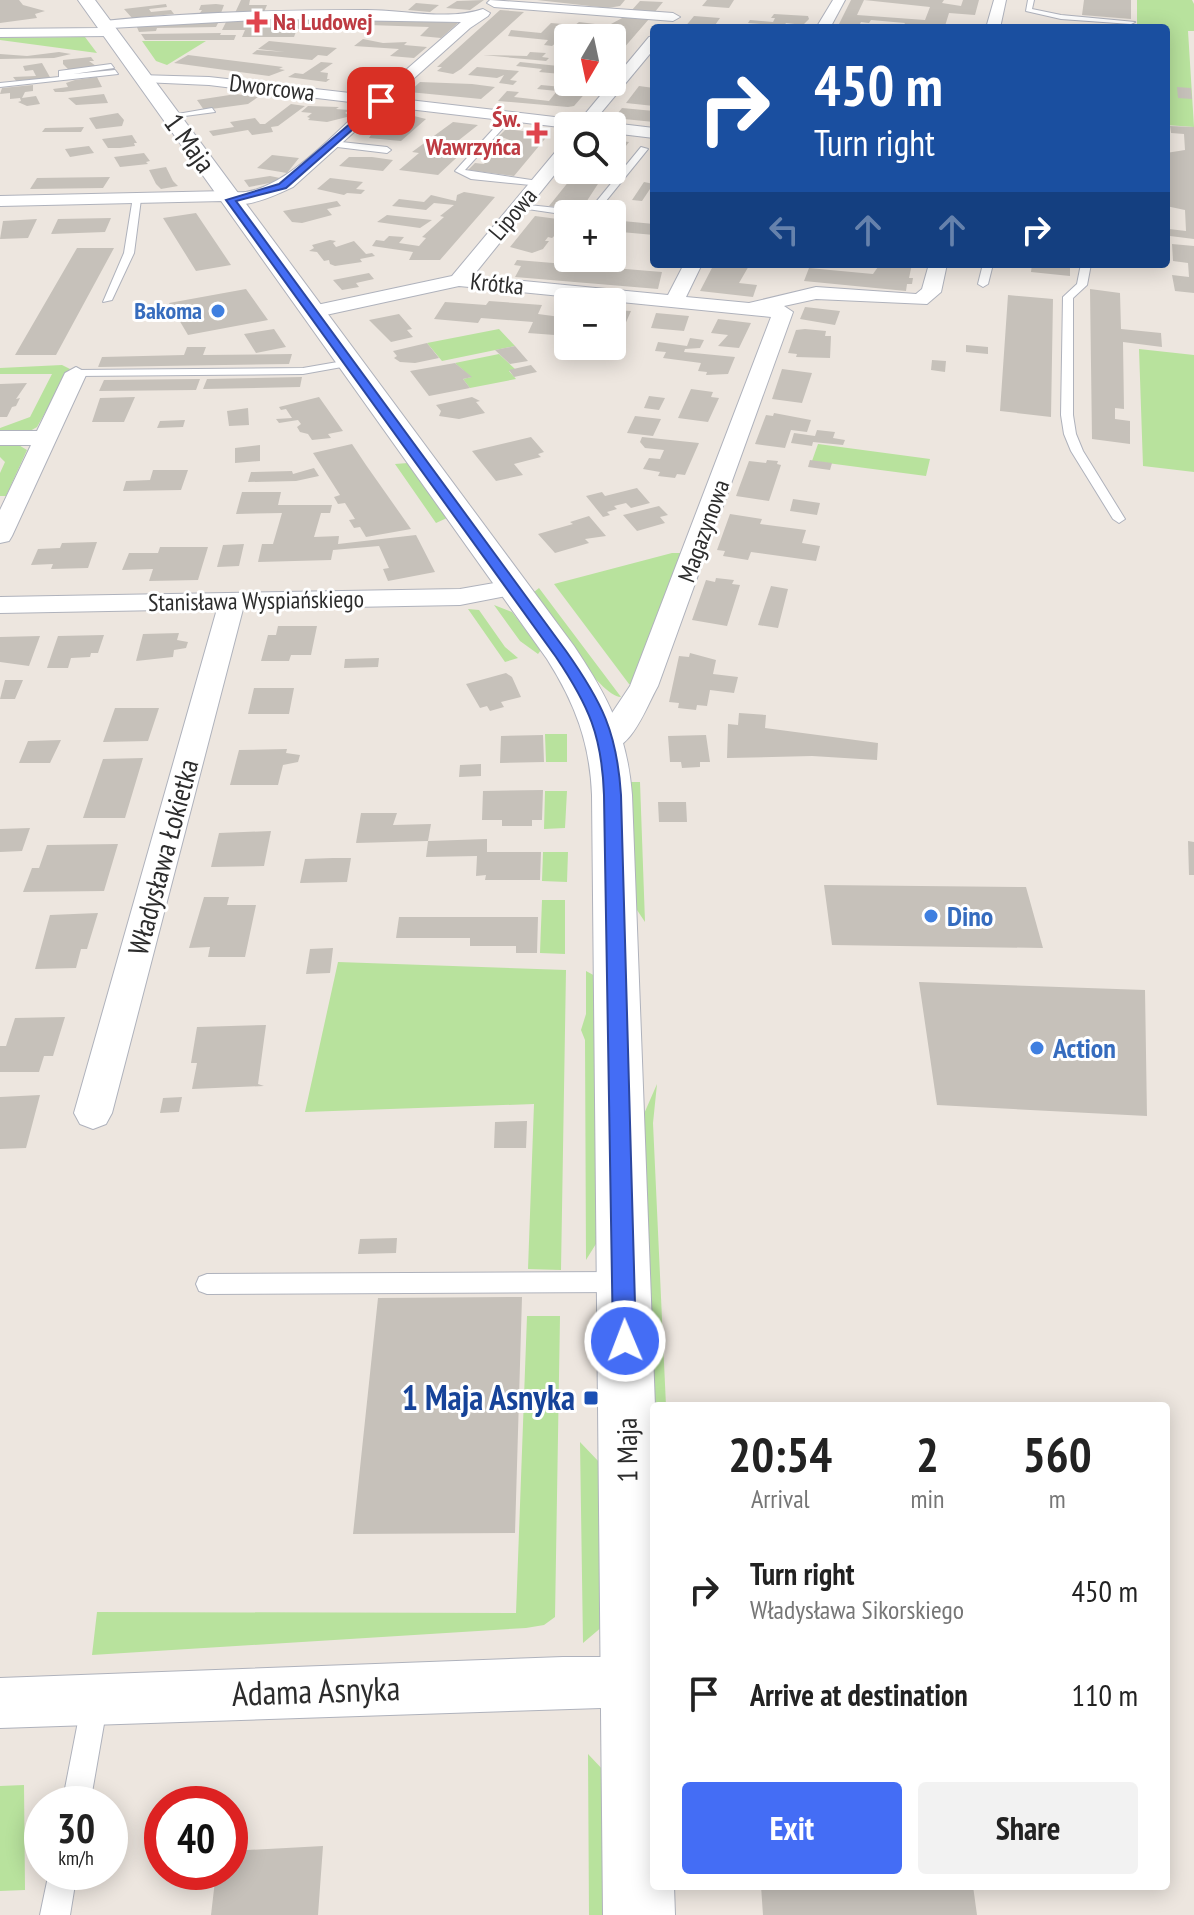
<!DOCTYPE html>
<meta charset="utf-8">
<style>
:root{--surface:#fff;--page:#f2f2f2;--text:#222;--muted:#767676;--accent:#446df5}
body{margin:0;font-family:"PT Sans Narrow",sans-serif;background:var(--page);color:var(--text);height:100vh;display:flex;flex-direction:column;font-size:30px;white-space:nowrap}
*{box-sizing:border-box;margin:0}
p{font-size:26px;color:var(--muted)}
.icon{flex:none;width:44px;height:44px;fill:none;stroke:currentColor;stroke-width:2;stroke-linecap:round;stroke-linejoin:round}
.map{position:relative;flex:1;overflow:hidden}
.sheet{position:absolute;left:650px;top:1402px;width:520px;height:488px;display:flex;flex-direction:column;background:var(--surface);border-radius:8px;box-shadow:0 4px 20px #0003}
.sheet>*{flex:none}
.guide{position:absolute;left:650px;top:24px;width:520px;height:244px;border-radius:8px;box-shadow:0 4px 20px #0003;background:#1a4fa0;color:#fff;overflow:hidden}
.needle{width:52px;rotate:189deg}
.tools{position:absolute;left:554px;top:24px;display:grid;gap:16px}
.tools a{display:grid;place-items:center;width:72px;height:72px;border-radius:8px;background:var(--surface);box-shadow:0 4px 20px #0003;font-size:40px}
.speed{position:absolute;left:24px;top:1786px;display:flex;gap:16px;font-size:40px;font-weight:700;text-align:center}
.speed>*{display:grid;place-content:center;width:104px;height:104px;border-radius:50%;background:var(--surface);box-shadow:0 4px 20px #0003;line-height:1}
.speed small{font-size:20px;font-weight:400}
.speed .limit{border:12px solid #d22;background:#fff;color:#111}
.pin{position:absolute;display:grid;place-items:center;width:68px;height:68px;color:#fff;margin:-34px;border-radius:16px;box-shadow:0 4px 12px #0006}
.me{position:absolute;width:88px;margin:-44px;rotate:359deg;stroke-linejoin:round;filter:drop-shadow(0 0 6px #0008)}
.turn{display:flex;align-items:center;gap:28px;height:168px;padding:0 32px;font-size:36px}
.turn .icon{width:104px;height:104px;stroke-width:2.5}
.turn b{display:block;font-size:56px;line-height:68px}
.lanes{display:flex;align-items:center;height:76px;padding:0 32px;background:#0003;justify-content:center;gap:40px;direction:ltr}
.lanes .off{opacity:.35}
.eta{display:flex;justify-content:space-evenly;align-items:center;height:136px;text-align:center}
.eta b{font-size:48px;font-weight:800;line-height:56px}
.cta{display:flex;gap:16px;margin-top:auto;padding:16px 32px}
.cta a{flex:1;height:92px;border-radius:8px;background:var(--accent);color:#fff;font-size:32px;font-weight:800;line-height:92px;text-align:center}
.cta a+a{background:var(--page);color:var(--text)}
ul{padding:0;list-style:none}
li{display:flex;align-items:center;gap:24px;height:104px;padding:0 32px}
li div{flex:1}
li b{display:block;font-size:30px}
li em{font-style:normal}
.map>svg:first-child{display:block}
.green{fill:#b8e29d}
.building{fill:#c6c1ba}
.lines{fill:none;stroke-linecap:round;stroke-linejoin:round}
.lane-casing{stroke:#afb2bc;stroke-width:2}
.street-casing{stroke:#afb2bc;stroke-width:2}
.secondary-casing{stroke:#afb2bc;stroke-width:2}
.lane{fill:#fff;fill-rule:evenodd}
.street{fill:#fff;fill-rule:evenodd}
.secondary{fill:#fff;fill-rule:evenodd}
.route{fill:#446df5;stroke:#2c479f;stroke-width:2}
.health-dot{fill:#e0444e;stroke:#fff;stroke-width:3}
.shop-dot{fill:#3f7fe0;stroke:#fff;stroke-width:3}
.transit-dot{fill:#1a4fb4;stroke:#fff;stroke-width:3}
.labels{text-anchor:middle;stroke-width:6;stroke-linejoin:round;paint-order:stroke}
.far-health-label{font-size:24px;font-weight:bold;fill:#be3a42;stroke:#fff;text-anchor:start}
.far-street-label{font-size:24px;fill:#2c2c2c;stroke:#fff}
.far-shop-label{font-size:24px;font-weight:bold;fill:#366cbe;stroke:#fff;text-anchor:end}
.street-label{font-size:28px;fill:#2c2c2c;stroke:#fff}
.shop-label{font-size:28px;font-weight:bold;fill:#366cbe;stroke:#fff;text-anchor:start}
.near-transit-label{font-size:34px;font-weight:bold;fill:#164399;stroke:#fff;text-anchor:end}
.near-street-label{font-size:34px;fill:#2c2c2c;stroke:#fff}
</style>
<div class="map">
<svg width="1194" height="1915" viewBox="0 0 1194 1915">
<rect width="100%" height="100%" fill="#ede6df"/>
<path class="green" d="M1137,0H1192L1194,4V31H1188L1194,127L1166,125V28H1137Z
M85,37L97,53L0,40V38Z
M142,41H206L167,65L156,61Z
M499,329L515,346L442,361L427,343Z
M1139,349L1194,355V472L1143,466Z
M499,354L515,369L509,371L516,379L470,388L463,379L471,377L455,363Z
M62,365L70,369L37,427L30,431L0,433V428L30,417L52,374H0V368Z
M0,443L17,444L27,450L6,496H0V473L5,462L0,457Z
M818,444L930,459L926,476L812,461Z
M408,463L447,518L436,523L395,464Z
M672,553H681L633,684H629L554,584Z
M539,588L621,697C599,696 549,616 534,596V592Z
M494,605L512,612L541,650L538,654L520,641Z
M468,609L479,610L505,647L518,658L505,662Z
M545,734H567V762H546Z
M629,782H640L645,922L633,904Z
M545,791H567L565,828L544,829Z
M543,852H568L567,882L542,881Z
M542,900H565V954L540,953Z
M338,962L566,970L561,1270L528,1269L534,1104L305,1112Z
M586,971L597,977L599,1239L586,1260L585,1040L581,1030L586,1014Z
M657,1084L653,1123L666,1406H654L640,1123Z
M527,1316H560L555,1617L544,1625L526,1628L92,1655L97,1612L516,1613Z
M580,1442L600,1463L603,1626L583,1643Z
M588,1754L605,1772L607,1915H589Z
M24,1785L25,1890L0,1891V1786Z"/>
<path class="building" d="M0,0H19L23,5L45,11L35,14L37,18L0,23Z
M241,0H250L249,5H267L264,12L235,13Z
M484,0L470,10L446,8L457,1Z
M537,0H625L620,6L608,8Z
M707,0H734L729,8L702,6Z
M851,0H864L857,15L925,20L930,7L864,0H944L942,3L961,6L963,0H979L975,15L949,13L945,26L921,24L918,28H902L905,23L871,20L869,23L861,22L858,28H837Z
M1084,0H1131V19L1082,15Z
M640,1L663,2L654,13L631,11Z
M416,3L439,5L430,12L408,10Z
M166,4L167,7L149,9L151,12L171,10L174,14L132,18L124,9Z
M216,4L224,5L221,13H200L202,10H199L201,5Z
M500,10L524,12L461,69L453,74L437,71L442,67H437Z
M774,14L808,16L809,19L803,25L786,23L784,26L748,23L750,20L773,22L775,18H771Z
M694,16L720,18L713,28H684Z
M624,17L649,19L616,57H612V38H606L614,29L610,28L614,24H611Z
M371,18L413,19L458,23L441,38L420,36L429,27L368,25Z
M354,19L351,27L297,29L294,37H242L245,30H222L227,20Z
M219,21L216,27L157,28L156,31L139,32L136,25Z
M579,22L611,26L603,32L560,29L568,33L552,46L544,45L548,40L508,36L511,30L541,33L551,23L575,25Z
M221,33L220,35H236L234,40H145L141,34Z
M363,39L383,43L407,42L404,45L427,47L414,58L390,56L399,49L354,46Z
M269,41L337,48L327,56L318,55L312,60L252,54L257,50L285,52L258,49Z
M59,52L71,54L54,58L0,59V54L27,56Z
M530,52L546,53L542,57L549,58L546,61L483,55L527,56Z
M188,55L283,67L279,69L285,70L269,76L174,63Z
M91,57L94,61H89L96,66L69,70L63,64V60Z
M321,62L333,63L320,72L328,73L327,79H330L326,82L288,77L295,73L303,74Z
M520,62L568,67V71L561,74L539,72L542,69L516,66Z
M42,63L51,79L17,82L13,77L36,76L33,70L25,71L23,66Z
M477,67L519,71L510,80L517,81L513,85L499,83L504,75L497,78L468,75Z
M371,70L384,71L375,78L391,80L381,88L355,85L371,73L367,72Z
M97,77L102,87L63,92H55L53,89L68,87L66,83L75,80Z
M420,82L472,84L495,87L481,99L409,92Z
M566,82H595L574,106L568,107L498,101L507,91L519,92L514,97L549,101L557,91L537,89L541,85L562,87Z
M33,85V91L25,92L22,98L36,96L40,104L27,106L18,102L21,101L20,98L10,99V93L0,94L2,88Z
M639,86L654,88V106L626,103Z
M1177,87L1191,88L1192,99L1178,98Z
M104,94L108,103L76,105L68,98Z
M236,94L258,97L248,104L204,110L197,100Z
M291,104L305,106L278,126L271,127L273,132L252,135L248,130L213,136L209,131L234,127L230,122L255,118L260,124H265Z
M308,106L339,107L336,109L349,110L345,113L351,116L327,122L308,120L310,118L307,117L312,113L301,112Z
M622,108L654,111V122L614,118Z
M118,113L124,120L122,126L96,129L89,118Z
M410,115L426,119L401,141L369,138L376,127L395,116Z
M453,122L478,125L454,144L469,146L438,175L399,170L419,153L412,152Z
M1170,126L1194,127V239L1170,236L1169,229L1186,231L1185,210L1166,206V153L1185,150L1184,134L1171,133Z
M84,127L81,132H42L45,128Z
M506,129L549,134L514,176L468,170L475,163L484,164L490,156L497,157L512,141L499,136Z
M132,135L137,143H134L135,146L120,148H108L102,139Z
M612,140L629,142L612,164Z
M89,146L94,153L70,157L65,149Z
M144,153L150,161L146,162L148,164L120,167L114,157Z
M272,155L299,158L287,173L257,168Z
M349,157H372L393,160L383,171L339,166Z
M166,167L173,181L178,186L161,189L156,184L149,170Z
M578,170H607L581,210L549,206Z
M270,176L280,178L275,182L249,187L244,180Z
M110,177L103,188L30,189L37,178Z
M330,178L363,182L356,189L365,190L361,194L347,193L344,195L317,189Z
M644,182L654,184V189H650L642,201L632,200Z
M464,192L495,197L440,260H409L413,252L372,246L376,240L384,241L389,236L404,237L399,243L419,246L426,238L422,237L444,217L440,216L454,205L434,203L426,210L392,206L399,199L424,202L431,195L456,201L457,195Z
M337,201L341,206L327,209L332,215L302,223L292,222L283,211Z
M196,213L231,265L196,271L163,218Z
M387,215L432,220L420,228L377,222Z
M535,216L565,220L560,227H564L552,238L548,237L545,241H549L543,249L532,253L510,247Z
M111,218L105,232L51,234L58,219Z
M37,219L28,238L0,239L3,221Z
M612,220L654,224V235L621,232L619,239L612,238Z
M330,240L336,241L333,243L336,247L354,241L366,254L372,253L375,256L360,259L362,262L335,266L330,264L329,260L324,261L317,252L309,251L314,248L312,245Z
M1172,244L1194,246V293L1175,291L1172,275L1189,277L1188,263L1173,261Z
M77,248H114L56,355H15Z
M517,260L662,272L658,289L515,277L521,266L514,265Z
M714,264H750L739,283L757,285L753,297L700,291Z
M880,264H912L909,278H913L912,284H907L906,291L804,281L809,268L873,274Z
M1032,264H1070V276L1031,272Z
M369,273L374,279L356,283L359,287L342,290L333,280Z
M246,289L268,320L188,335L169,303Z
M1090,289L1120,293L1121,329L1161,333L1162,347L1123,342L1124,409L1115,408V419L1130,421V444L1092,439Z
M1008,295L1053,299L1051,417L1000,411Z
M489,301L542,305L538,314L568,318V336L528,333L533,322L481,318L478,323L434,319L445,302L486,305Z
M805,307L840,311L835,325L800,319Z
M612,310L631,311L620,336H612Z
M656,313L689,316L684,331L651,328Z
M399,314L412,329L407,330L413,337L391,342L369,320Z
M718,319L751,323L739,348L718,346L728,335L711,333Z
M274,329L286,347L256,353L244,334Z
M805,329L826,331L825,336H831L830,358L796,357L797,354L788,353L796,330Z
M690,338L704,340L700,348L685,349L684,352L735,357L728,374L706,375L707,372L698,371L701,363L663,358L666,352L655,351L658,342L687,346Z
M427,343L439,358L415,363L400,362L394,358L397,356L393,351Z
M966,345L988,347V354L966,352Z
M515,346L528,361L510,364L495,350Z
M187,347H206L203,355L292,354L289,364L98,367L102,357L184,355Z
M932,360L946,361L945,372L931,370Z
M455,363L472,377L463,379L470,388L429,396L410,371Z
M531,365L537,372L514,377L509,370Z
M782,369L812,373L802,403L772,399Z
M302,377L300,387L203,389L207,379Z
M200,379L196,390L99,391L104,380Z
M27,383L16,399L20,398L16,406L12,407L7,417H0V384Z
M691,389L713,392L711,397L719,398L708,422L678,418Z
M649,396L665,398L659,410L644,408Z
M135,397L124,422H92L100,398Z
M319,397L343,431L328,434L331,438L312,440L308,434L300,432L297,427L301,424L298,420L279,423L276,419L292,418L286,409L281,410L279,407Z
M472,397L480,401L476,402L485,413L459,419L439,416L441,411L436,405Z
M248,408L249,425L229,426L227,411Z
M774,413L811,420L807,432L791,430L785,448L755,444L766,415L773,416Z
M635,416L661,419L653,436L627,433Z
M185,420L183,427L157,428L160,421Z
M817,430L835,432L833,438L845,440L843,445L813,442L812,446L791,443L794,433L815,436Z
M531,437L544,452L538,454L541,457L514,464L523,475L496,481L472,451Z
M642,437L699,443L685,475L677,474L675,478L658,476L660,472L643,469L649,458L660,459L664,450L645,448L640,442Z
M352,444L366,465L411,529L366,537L360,527L354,528L349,520L355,519L345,503L338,504L334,497L340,495L313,453Z
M260,445V461L235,463V448Z
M767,460L778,461L777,464L781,465L769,501L736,496L749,461L766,463Z
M810,460L832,463L830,470L808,467Z
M314,468L319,476L296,481L248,482L251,472L292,471L293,474Z
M153,470H188L181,490L123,491L126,481L150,480Z
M637,488L650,503L631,508L626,503L614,506L617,509L607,512L610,515L603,517L586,496L602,492L605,496Z
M242,492H281L278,505H332L330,513H321L314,537L339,536L338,544L416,535L435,572L388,581L383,569L389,568L379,546L333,550L331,560L258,562L262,544H273L282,513L236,514Z
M793,499L820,503L817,515L790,511Z
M659,506L668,515L660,517L665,523L637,531L623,515Z
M730,514L762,519L760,524L806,530L802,543L820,546L816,561L751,552L748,560L723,556L725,551L717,550Z
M589,516L606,536L585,539L589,543L555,553L538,534L573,524L570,522Z
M97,542L88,568L51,569L53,564L31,565L38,549L60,548L62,543Z
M244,544L239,566L217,567L223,545Z
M160,547H208L198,580L149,581L153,569L122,570L129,553H158Z
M716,578L734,580L732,584L740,585L727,626L692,620L706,580L715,582Z
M771,586L788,589L778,628L758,625Z
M278,626H317L311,655H291L289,661H261L268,635H276Z
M179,633L177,640L188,642L186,648L174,650L173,657L136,661L143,634Z
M104,635L98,653H91L90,657L71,658L68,668H47L58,636Z
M40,636L29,666L0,662V637Z
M690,653L716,660L713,674L738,677L734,693L710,690L707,706L697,705L696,710L678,708L679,703L669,702L679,656L689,657Z
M379,658L378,667L344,668L345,659Z
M506,673L512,677L521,697L501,702L504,707L490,711L487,706L480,708L466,684Z
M5,680H23L15,699H0Z
M254,688H294L289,714H248Z
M115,708H159L148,741L103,742Z
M739,713L766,715L765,728L878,743L877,760L812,756L727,758L728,724L738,725Z
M543,735L544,762L500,763L501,736Z
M706,735L710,762H700V767L682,768L681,762H670L668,736Z
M61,740L50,763H19L28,741Z
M287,749L286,753L300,755L298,762L283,765L278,785H230L239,750Z
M143,758L125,818H83L103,759Z
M481,764V776L459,777L460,765Z
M543,790L542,820H532V826H502V820H482L483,791Z
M658,802H686L687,822H659Z
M361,813H397L393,825L431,824L428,841L356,843Z
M30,828L22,851L0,852V829Z
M271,831L264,866L211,867L219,833Z
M487,839V852H541L540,880H485L486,875L476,876L477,856L426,857L428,841Z
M1188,841L1194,842V875H1189Z
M118,844L104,891L23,892L32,868H39L47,845Z
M333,858H351L347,882L300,883L305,859Z
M824,885L1026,887L1043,948L832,945Z
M204,897H229L227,905H256L245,957H208L210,947L189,948Z
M98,913L87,949H81L76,968L35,969L50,915Z
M399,917H538L537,953H516V946H470V938H396Z
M333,948L330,973L306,974L310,949Z
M919,982L1145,990L1147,1116L937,1105Z
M65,1017L53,1056H44L39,1072H0V1046H6L15,1018Z
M266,1025L258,1084L264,1086L192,1089L197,1063H191L197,1027Z
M40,1095L26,1148L0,1149V1097Z
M182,1097L179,1112L160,1113L163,1098Z
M527,1121L526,1148H494L495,1122Z
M397,1238L396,1253L358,1254L360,1239Z
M522,1297L515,1533L353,1534L378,1298Z
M323,1846L318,1915H211L216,1872H230V1851Z
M761,1886H973L977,1915H763Z"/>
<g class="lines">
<g class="lane-casing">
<path id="lane" d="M1028,0H1034L1032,9L1061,15L1135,22L1131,24L1061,19L1026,11Z
M111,64L114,68L73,74L115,70L118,74L0,87V83L59,77V71Z
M212,108L215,112L170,118L166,116Z
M507,114L514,116L465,170L538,181L541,186L471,179L455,171Z
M332,141L387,147L391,150L387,153L329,146Z
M641,147L648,149L597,212L568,215L514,207L519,204L576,210L591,208Z
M133,197L141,199L134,253L112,300L103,302L124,253Z
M983,264H993L988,284L983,287L978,284Z
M1081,264H1091L1087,285L1073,298V415L1076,434L1083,451L1125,519L1119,523L1113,519L1071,451L1064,434L1061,415L1063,297L1077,284Z
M349,360L355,363L353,365L303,374L76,376L70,373L76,370L303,368Z
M620,1272L628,1275L631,1282L628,1289L620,1292L207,1294L199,1291L196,1284L199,1277L207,1274Z
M95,1688L104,1692L108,1701L90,1804H62L82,1701L86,1692Z
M49,1872H77L70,1915H40Z"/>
</g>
<g class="street-casing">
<path id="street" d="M490,0L673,13L680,17L673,21L494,7L487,3Z
M833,0H845L830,28H816Z
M994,0H1006L1000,28H986Z
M483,9L490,13L488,16L470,28L392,98L580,120L649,37L654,36V49L595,120L600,126L568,128L383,106L293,187C276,195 240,212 223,201L0,206V196L228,191C274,203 334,133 367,104L209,85L143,82L138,81V75L209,77L376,96L461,22L274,19L111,28L116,32L109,36L0,37V29L100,28L97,25L104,21C192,12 279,10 367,10C405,10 447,21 483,9Z
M612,123L654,128V138L612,133V126H606Z
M568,142V158L473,276L668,295L684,264H702L686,297L749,303L816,287L916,294L922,289L929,264H947L941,292L927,304L816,299L784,306L793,312L658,686C645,709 629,759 597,750L592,743L630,686L771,317L459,286L312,318L302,312L312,306L452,276L562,144Z
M76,367L87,373L12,536L9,541L0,543V510L31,445H0V431H37L65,373Z
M512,580L521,583L525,588L521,593L460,605L243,609L112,1113L106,1124L93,1129L80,1124L74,1113L217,609L0,613V597L460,589Z
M563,1657H632L650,1664C655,1677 655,1687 650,1700L632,1707L0,1728V1678Z"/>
</g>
<g class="secondary-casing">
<path id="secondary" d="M78,0H95L574,646C608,697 627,733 632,795L655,1406L654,1886H674L675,1915H603L592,795C590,743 575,703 547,659Z"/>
</g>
<use href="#lane" class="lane"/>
<use href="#street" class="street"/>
<use href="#secondary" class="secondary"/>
</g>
<path class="route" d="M378,100L385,101L286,188L236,201L566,651C602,702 617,732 621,795L636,1341L633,1348L625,1352L617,1348L613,1341L604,795C602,736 589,706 556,657L226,200L279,184Z"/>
<g class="health-dot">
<path d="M253 10h8v8h8v8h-8v8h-8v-8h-8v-8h8z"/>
<path d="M533 121h8v8h8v8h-8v8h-8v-8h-8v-8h8z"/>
</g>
<g class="shop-dot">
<circle cx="218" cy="311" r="8"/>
<circle cx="931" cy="916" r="8"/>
<circle cx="1037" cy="1048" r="8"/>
</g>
<rect class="transit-dot" x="583" y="1390" width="16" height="16" rx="4"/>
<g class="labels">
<g class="far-health-label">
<text x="273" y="30">Na Ludowej</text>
<text x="521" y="127" text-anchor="end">Św.<tspan x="521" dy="28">Wawrzyńca</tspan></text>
</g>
<g class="far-street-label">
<text transform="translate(272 88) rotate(7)" y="8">Dworcowa</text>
<text transform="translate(513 214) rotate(-50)" y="8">Lipowa</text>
<text transform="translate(497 284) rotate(6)" y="8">Krótka</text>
<text transform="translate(704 531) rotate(-70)" y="8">Magazynowa</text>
<text transform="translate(256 601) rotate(-1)" y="8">Stanisława Wyspiańskiego</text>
</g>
<g class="far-shop-label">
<text x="202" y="319">Bakoma</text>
</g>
<g class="street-label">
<text transform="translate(190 143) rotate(54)" y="10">1 Maja</text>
<text transform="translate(163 857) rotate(-75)" y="10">Władysława Łokietka</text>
<text transform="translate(627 1450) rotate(-91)" y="10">1 Maja</text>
</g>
<g class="shop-label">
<text x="947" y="926">Dino</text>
<text x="1053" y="1058">Action</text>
</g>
<g class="near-transit-label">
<text x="575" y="1410">1 Maja Asnyka</text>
</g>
<g class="near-street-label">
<text transform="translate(316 1691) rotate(-2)" y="12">Adama Asnyka</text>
</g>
</g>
</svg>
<div class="tools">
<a><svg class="needle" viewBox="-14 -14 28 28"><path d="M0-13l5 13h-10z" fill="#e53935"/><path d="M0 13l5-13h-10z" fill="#767676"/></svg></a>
<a><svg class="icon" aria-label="search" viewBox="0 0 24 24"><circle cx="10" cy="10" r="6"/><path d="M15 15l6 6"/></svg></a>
<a>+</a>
<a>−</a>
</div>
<div class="speed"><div>30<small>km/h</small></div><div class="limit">40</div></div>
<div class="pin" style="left:381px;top:101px;background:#d93025"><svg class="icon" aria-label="arrive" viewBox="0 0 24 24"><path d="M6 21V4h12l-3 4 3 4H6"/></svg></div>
<svg class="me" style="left:625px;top:1341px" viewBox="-20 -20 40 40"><circle r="17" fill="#446df5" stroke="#fff" stroke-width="3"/><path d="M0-11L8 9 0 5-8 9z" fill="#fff"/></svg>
<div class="guide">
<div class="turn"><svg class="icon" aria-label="right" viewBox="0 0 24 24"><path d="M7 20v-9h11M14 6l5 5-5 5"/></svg><div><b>450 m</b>Turn right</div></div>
<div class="lanes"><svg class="icon off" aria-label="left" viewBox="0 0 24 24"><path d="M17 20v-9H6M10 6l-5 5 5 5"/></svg><svg class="icon off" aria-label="ahead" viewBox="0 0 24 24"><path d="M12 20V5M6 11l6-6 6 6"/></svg><svg class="icon off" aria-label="ahead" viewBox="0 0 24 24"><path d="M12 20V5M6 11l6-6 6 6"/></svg><svg class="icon" aria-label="right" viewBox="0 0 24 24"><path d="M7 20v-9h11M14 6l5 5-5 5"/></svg></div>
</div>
<section class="sheet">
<div class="eta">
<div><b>20:54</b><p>Arrival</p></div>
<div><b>2</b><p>min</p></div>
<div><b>560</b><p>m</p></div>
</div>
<ul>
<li><svg class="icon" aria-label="right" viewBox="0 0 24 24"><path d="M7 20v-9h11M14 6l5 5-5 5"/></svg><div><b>Turn right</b><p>Władysława Sikorskiego</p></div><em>450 m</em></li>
<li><svg class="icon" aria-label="arrive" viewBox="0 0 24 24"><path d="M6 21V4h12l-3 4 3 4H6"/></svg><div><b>Arrive at destination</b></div><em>110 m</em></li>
</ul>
<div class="cta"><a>Exit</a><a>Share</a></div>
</section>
</div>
